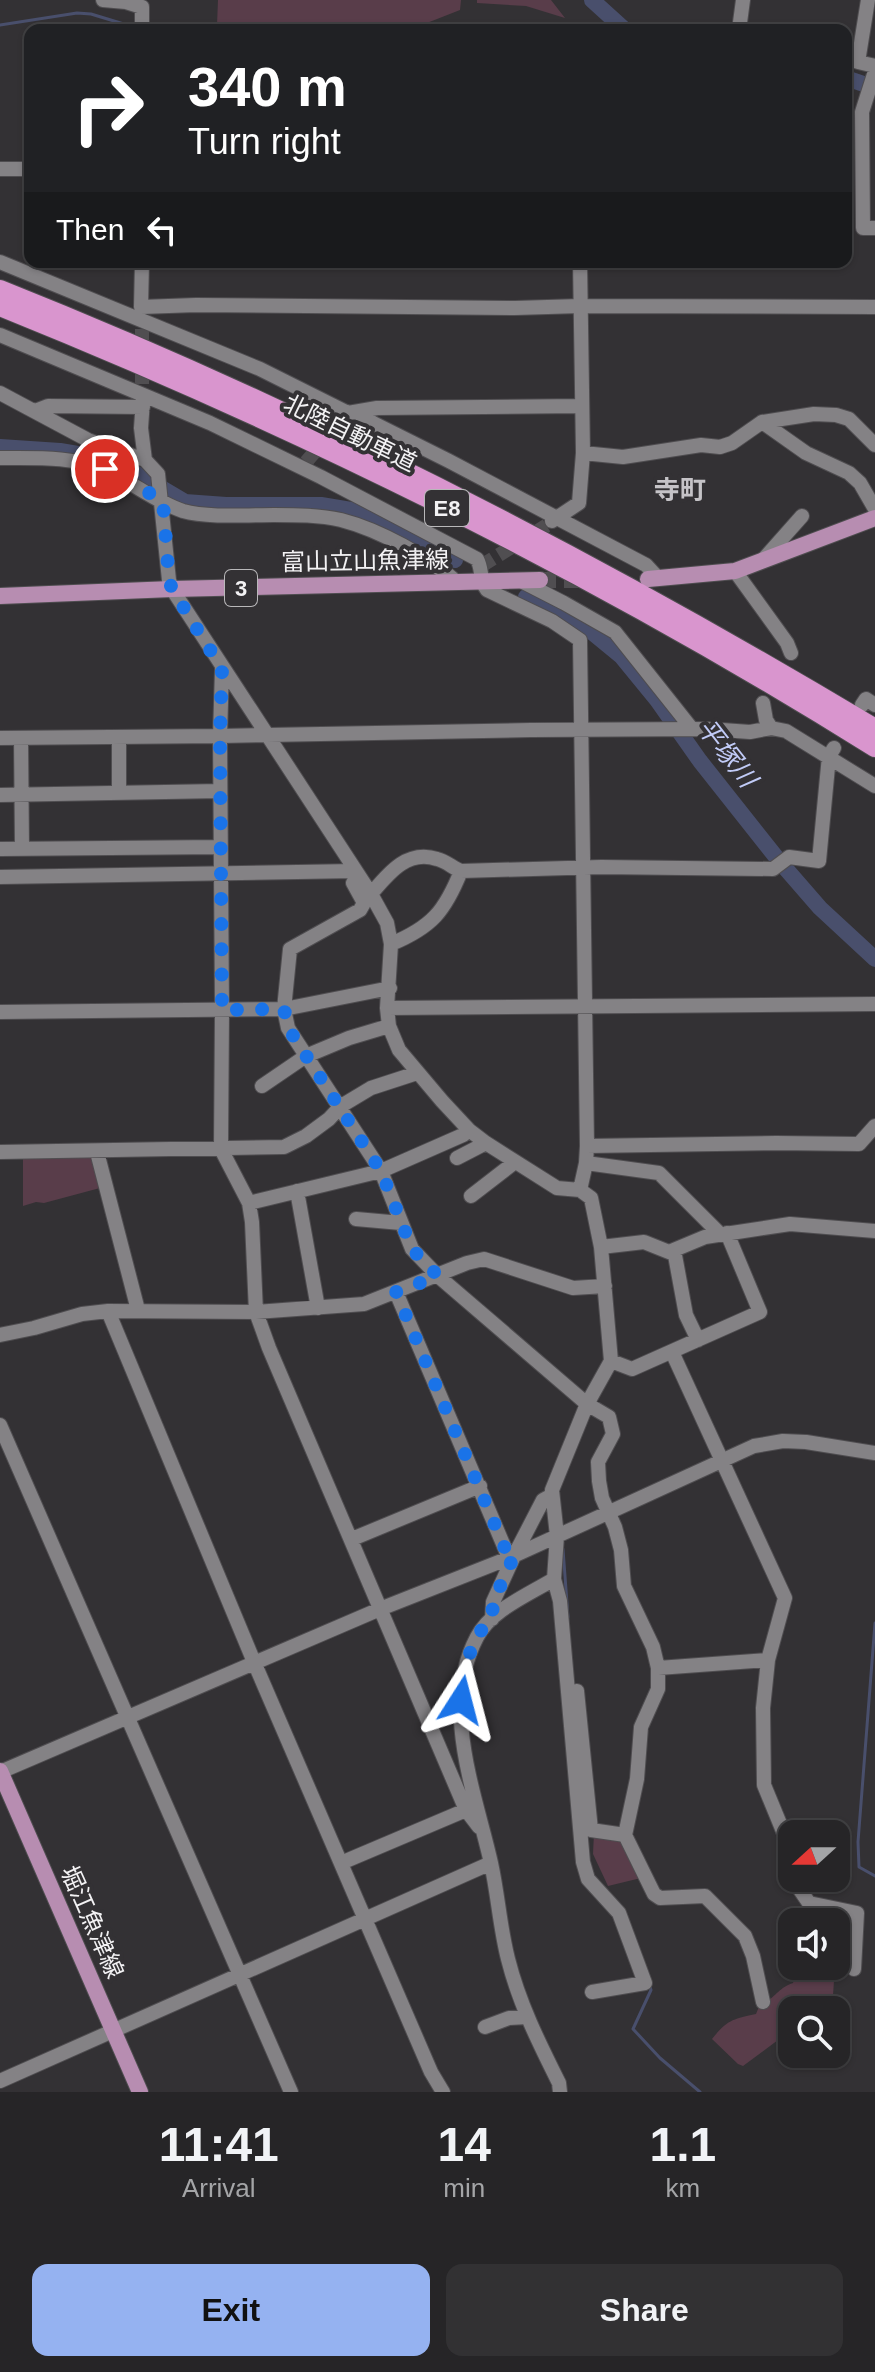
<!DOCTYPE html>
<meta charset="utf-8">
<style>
:root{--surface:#262527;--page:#323133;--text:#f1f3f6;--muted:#a4a5a7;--line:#424244;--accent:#95b2f1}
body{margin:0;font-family:Arial,"Noto Sans JP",sans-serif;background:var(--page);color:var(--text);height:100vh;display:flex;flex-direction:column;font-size:30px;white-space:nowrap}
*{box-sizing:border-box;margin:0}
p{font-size:26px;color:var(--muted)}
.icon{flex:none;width:44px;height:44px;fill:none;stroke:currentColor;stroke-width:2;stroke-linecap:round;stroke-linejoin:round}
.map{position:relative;height:2092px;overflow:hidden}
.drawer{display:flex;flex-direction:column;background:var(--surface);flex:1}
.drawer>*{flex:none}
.hud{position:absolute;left:24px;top:24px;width:828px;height:244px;border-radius:16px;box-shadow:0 2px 6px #0004,0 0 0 2px var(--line);background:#202124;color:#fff;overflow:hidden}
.needle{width:52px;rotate:249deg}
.controls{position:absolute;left:778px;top:1820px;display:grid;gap:16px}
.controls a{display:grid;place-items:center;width:72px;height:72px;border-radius:16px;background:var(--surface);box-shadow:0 2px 6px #0004,0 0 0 2px var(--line);font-size:40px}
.pin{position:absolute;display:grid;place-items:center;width:68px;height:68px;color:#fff;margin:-34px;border:4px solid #fff;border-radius:50%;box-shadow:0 2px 8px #0007}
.me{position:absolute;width:88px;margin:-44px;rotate:9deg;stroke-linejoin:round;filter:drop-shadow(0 0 6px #0008)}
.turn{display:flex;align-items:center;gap:28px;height:168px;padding:0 32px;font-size:36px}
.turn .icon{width:104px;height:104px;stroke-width:2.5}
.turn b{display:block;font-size:56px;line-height:68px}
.then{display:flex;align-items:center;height:76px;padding:0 32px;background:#0003;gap:16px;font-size:30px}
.eta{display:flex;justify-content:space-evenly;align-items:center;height:136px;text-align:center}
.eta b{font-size:48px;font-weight:600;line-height:56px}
.primary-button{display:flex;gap:16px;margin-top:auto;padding:16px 32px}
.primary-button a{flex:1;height:92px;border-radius:16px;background:var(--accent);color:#111;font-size:32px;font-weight:600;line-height:92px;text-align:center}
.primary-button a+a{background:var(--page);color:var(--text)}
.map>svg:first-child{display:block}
.green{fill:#593d4a}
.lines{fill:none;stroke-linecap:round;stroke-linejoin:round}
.stream{stroke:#494f6c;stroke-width:3}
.river{stroke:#494f6c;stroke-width:16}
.minor-tunnel{stroke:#504e51;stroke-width:14;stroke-dasharray:14 7;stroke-linecap:butt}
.major-tunnel{stroke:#504e51;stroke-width:16;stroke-dasharray:16 8;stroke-linecap:butt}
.minor-casing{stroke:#4f4d50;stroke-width:16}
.major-casing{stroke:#4f4d50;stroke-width:18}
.highway-casing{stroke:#4f4d50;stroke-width:22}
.minor{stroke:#848285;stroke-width:14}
.major{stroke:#b78db1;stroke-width:16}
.highway{stroke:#d995ce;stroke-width:20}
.route{stroke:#1a73e8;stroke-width:14;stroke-dasharray:0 25.2}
.labels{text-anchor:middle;stroke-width:8;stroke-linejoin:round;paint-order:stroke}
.shield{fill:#333134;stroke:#b9b8ba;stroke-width:2}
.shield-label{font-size:22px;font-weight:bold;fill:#f3f2f4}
.street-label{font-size:24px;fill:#f3f2f4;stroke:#333134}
.neighbourhood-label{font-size:26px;font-weight:bold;fill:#c5c3c7;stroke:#333134}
.water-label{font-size:26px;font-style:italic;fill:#c1cbf7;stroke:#333134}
</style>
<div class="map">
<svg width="875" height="2092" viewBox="0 0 875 2092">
<rect width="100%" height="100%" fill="#333134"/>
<path class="green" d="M218,0H461L460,10L409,30H229L217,25Z
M477,0H551L565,18L526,6L477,3Z
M94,1154L100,1188L44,1203L36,1202L23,1206V1157Z
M594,1833L624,1840L641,1878L608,1886L593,1854Z
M802,1966H835L832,2010H792V2033L778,2040L743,2066L738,2064L712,2039C727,2020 733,2019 756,2014L760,2004C776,1999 776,1989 793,1983L798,1967Z"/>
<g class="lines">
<path class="stream" d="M0,25L77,13L91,14L137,28
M563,1549L568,1617
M875,1623L858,1842L859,1867L875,1876
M649,1984L651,1990L633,2029L660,2058L700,2092"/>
<path class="river" d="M592,0L625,30
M846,78L875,88
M0,447L60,451L101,458L141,476L185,502L226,505H321L351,510L377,518L455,560
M526,597L593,633L621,656L657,700L700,761L780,862L820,908L875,959"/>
<path class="minor-tunnel" d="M142,329V384
M306,462L344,418
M481,566L549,524"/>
<path class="major-tunnel" d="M540,580H587"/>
<g class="minor-casing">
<path id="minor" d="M103,0L126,2L142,7V30
M868,0L858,62L875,66
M739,30L743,0
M875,71L862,112L863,228H875
M0,169H30
M0,262L260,369L348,413L377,408L581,406
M142,262L141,307L196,305L515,308L580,306L875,307
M0,335L210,423L321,477L477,559C483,570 479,580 487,590L552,621L580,640L587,1146L586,1163L580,1190
M0,393L88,440L145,460L158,474L169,580L172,589L371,894L387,923L391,944L387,1008L389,1026L399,1050L442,1101L469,1130L486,1143L557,1188L580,1190L591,1198L601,1247L611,1361L587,1404L552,1490L557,1536L554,1579C528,1595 491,1610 477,1637C440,1707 475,1792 491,1863C498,1895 500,1928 508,1959C519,2003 539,2043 559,2083L560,2092
M143,400L141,428L145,460
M35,411L48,406L143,407
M357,412L373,423L449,461L646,565L658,578
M762,422L806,453L849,473L860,483L875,509
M583,453L623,457L701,445L720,447L732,443L762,422L814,414L836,415L849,419L875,445
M0,458C35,458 75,456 108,471C133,483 156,502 183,511C207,518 249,515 274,515C296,515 319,515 341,520C380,530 428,557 458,583
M552,521L579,503L583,453L580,262
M762,561L802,516
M735,571L787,643L791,653
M521,581L564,603L615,632L692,729
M222,669L220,736L222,1010L221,1149L249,1203L252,1222L256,1312L269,1348L466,1810L479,1827
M763,703L766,720L771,728
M862,705L866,699L875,705
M119,737V793
M0,738L220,736L531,730L708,729L750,732L771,728L786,731L875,786
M21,738L22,849
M0,795L220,791
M0,849L220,847
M0,877L355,871
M353,883L364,903L360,910L290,949L284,1009L390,988
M371,894C388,874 407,849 437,859C446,861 453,868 461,871
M391,944C432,927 445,911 461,871L601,867L773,869L789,857L819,861L829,756L834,748
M387,1008L875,1004
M0,1012L284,1009L288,1028L381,1171L412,1249L438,1276L587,1404L609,1417L613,1434L598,1462L599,1481L602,1498L615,1527L621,1550L624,1586L653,1647L658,1668V1689L641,1727L637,1779L625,1835L654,1894L660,1898L705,1896L745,1936L753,1956L763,2002
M262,1086L306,1056L349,1038L389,1026
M587,1146L776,1143L859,1144L875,1126
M0,1152L284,1147L306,1136L329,1119L341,1106L371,1088L417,1073
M97,1152L138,1310
M457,1158L486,1143
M586,1163L659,1173L721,1235
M297,1191L318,1308
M471,1196L515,1162
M249,1203L381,1171L463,1135L469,1130
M356,1219L401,1223
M601,1247L644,1242L669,1252L705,1237L790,1224L875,1231
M674,1250L686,1315L698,1340
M396,1292L509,1558
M108,1311L254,1662L431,2072L443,2092
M0,1335L34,1328L82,1314L108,1311L256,1312L364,1304L467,1263L484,1259L573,1288L605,1286
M611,1361L632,1369L760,1312L727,1233
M0,1425L291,2092
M352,1539L480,1486
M554,1579L560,1601L583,1862L588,1879L619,1913L645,1983L592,1992
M492,1619L493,1602L514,1556L543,1500L552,1495
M768,1660L763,1708L764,1785L792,1853
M658,1668L768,1660L785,1598L672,1352
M577,1691L591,1830L625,1835
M0,1772L380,1609L509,1558L754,1446L783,1441L806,1442L875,1453
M348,1860L466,1810
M797,1878L796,1884L809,1903L857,1913L854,1969
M485,2027L509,2018L527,2017
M0,2081L491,1863"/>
</g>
<g class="major-casing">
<path id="major" d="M648,579L735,571L875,518
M0,596L172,589L540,580
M0,1771L140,2092"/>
</g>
<g class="highway-casing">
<path id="highway" d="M0,290C304,411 595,561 875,729
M0,306C303,428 598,574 875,747"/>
</g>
<use href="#minor" class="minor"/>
<use href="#major" class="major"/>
<use href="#highway" class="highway"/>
</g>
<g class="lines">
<path class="route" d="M105,469L143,489L163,502L169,580L172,589L222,669L220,736L222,1010L284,1009L288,1028L381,1171L412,1249L438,1276L396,1292L509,1558L514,1556L493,1602L492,1619L477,1635L465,1666L461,1700"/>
</g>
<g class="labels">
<g class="shield">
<rect x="425" y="490" width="44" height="36" rx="6"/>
<rect x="225" y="570" width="32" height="36" rx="6"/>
</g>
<g class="shield-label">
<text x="447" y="516">E8</text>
<text x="241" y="596">3</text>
</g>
<g class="street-label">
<text transform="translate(350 433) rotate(26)" y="8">北陸自動車道</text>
<text transform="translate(365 561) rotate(-1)" y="8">富山立山魚津線</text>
<text transform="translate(92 1922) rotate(66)" y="8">堀江魚津線</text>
</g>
<g class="neighbourhood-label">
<text x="680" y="499">寺町</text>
</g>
<g class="water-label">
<text transform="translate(727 753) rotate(52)" y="9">平塚川</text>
</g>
</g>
</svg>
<div class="controls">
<a><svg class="needle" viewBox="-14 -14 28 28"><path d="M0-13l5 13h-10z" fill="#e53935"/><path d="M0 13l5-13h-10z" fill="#a4a5a7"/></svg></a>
<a><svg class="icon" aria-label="sound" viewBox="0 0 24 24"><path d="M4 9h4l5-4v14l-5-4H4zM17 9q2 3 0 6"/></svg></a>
<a><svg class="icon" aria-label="search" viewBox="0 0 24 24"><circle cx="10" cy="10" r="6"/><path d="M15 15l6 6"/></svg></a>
</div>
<div class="pin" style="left:105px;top:469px;background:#d93025"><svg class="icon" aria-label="arrive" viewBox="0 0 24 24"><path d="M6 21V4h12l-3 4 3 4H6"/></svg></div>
<svg class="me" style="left:461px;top:1700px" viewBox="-20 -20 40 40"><path d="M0-17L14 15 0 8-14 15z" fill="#1a73e8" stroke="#fff" stroke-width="4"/></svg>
<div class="hud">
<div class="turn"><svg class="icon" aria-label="right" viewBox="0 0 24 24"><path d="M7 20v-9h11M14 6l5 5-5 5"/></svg><div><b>340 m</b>Turn right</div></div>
<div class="then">Then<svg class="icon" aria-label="left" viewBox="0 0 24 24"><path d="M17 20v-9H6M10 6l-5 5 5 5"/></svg></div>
</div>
</div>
<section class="drawer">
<div class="eta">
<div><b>11:41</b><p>Arrival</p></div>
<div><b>14</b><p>min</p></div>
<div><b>1.1</b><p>km</p></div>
</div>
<div class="primary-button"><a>Exit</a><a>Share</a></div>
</section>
